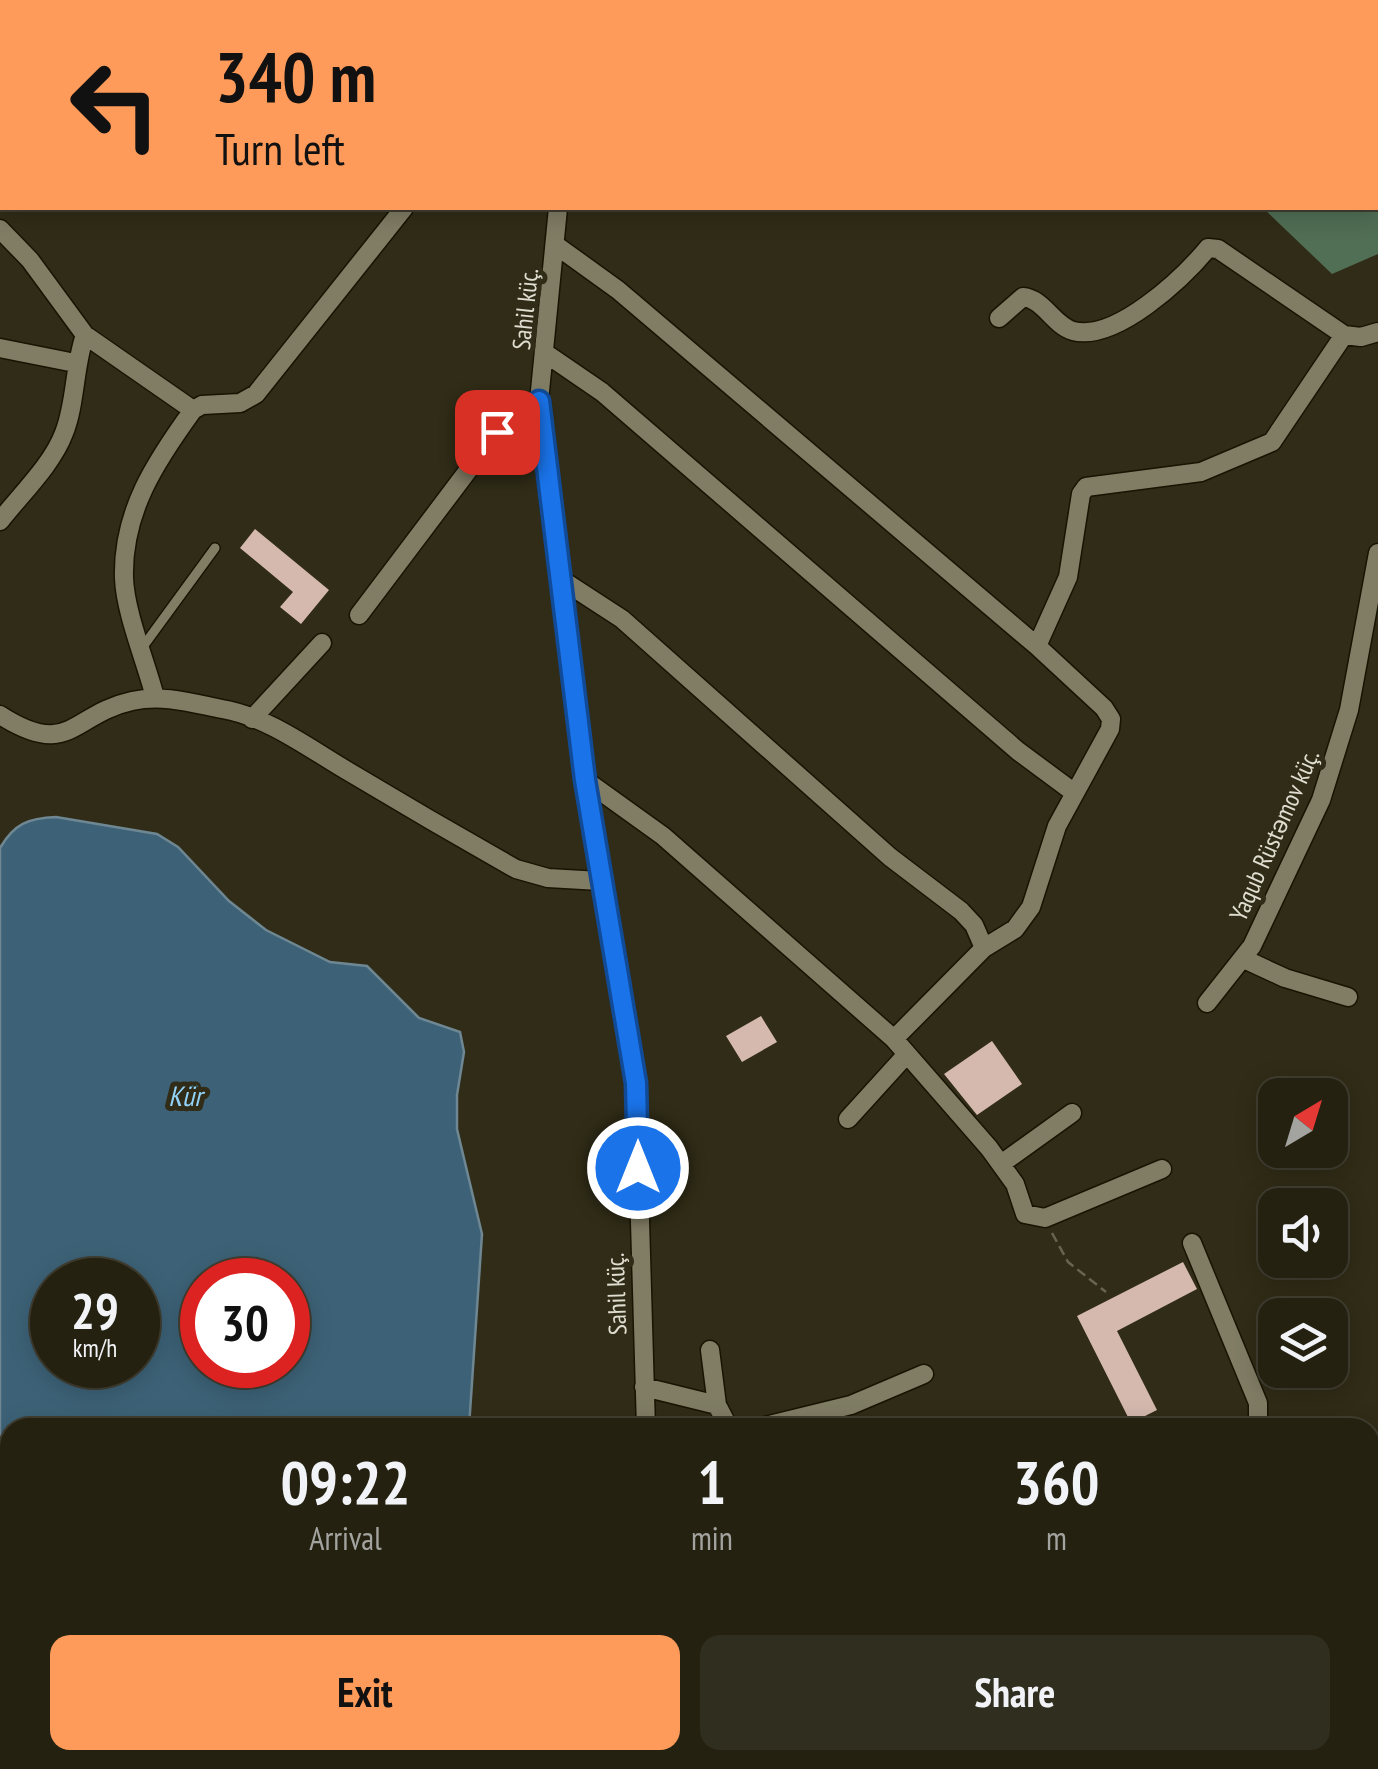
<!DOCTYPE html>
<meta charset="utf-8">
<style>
:root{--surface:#242111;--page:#302e1f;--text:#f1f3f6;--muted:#a3a39f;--line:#413e31;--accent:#ff9b5a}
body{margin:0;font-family:"PT Sans Narrow",sans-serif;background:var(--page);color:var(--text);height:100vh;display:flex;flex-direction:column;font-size:38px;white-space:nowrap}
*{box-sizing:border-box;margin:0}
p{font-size:32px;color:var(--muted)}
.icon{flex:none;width:55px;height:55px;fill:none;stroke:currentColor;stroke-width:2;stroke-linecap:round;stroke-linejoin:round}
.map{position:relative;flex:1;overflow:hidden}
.panel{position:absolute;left:0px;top:1418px;width:1380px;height:352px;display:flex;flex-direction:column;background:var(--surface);border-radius:30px 30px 0 0;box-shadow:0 5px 25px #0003,0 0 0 2px var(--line)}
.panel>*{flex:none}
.hud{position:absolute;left:0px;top:0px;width:1380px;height:210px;box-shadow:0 5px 25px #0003,0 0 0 2px var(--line);background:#ff9b5a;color:#111;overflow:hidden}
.needle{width:65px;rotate:38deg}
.fabs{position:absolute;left:1258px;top:1078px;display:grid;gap:20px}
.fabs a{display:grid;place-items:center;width:90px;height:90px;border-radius:20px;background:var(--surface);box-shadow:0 5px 25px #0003,0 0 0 2px var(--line);font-size:50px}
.speed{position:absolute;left:30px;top:1258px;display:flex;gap:20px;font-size:50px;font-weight:700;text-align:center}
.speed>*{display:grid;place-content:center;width:130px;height:130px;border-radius:50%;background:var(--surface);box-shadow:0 5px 25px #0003,0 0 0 2px var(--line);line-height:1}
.speed small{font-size:25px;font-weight:400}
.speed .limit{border:15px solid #d22;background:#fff;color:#111}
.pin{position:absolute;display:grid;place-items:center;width:85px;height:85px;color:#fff;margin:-42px;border-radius:20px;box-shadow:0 5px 15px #0006}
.me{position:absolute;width:110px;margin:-55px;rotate:0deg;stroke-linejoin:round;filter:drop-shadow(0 0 8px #0008)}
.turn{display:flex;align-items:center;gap:35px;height:210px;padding:0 50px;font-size:45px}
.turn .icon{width:130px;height:130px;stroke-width:2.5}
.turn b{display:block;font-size:70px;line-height:85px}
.eta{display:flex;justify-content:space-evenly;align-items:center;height:170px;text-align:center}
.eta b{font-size:60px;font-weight:600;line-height:70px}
.button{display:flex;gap:20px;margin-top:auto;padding:20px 50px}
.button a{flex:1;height:115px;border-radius:20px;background:var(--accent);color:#111;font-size:40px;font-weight:600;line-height:115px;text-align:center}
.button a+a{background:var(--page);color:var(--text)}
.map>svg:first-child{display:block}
.forest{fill:#516f55}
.water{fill:#3d6277;stroke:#6e8792;stroke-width:2.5;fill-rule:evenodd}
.building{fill:#d5b9af}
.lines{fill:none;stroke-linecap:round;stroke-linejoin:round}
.service-casing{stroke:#181402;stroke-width:12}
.minor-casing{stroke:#181402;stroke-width:21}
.path{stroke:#676452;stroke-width:2.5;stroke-dasharray:10 5;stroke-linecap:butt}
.service{stroke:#817d65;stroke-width:9}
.minor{stroke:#817d65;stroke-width:18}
.route-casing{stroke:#114b97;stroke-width:25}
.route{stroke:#1a73e8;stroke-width:18}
.labels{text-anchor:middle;stroke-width:10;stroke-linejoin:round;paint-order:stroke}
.street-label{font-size:25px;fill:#e0ded1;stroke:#302c17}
.water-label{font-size:28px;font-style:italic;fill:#92d3f9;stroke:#302c17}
</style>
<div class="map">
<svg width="1378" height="1769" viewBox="0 0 1378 1769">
<rect width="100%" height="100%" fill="#302c17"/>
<path class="forest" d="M1378,38V254L1332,274L1263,208H1378Z"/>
<path class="water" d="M56,817L157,834L178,847L229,901L266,930L330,962L367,966L419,1018L460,1032L464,1052L457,1095V1129L482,1234L469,1427L10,1428L8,1530L0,1517V848C14,824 28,818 56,817ZM52,1280H138V1365H52ZM202,1280H288V1365H202Z
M10,1581V1760H168L167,1769H0V1584Z"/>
<path class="building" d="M255,529L329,590L301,624L280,607L293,592L240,548Z
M761,1016L777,1042L742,1062L726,1036Z
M992,1041L1022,1084L977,1115L944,1074Z
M1183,1262L1197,1289L1117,1331L1157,1410L1131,1423L1077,1316Z"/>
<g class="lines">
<g class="service-casing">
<path id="service" d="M142,648L215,548
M0,1558L10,1560"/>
</g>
<g class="minor-casing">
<path id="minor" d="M285,2L286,0
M559,2L560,0
M973,2L975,0
M0,184L2,181
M558,208L539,401L541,435L585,780L636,1083L646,1428
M0,229L30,260L85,335C74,366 76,403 64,433C52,465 21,494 0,521
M557,246L618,290L1037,646L1104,708L1111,719L1110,729L1057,826L1031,907L1015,929L984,948L894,1039
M999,318L1023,297C1044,299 1053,325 1073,331C1116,342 1183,278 1208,248L1218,249L1344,335
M85,335L193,410
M0,348L75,363
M545,353L602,392L1018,751L1072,791
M562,580L622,619L890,857L961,911L974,925L984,948
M359,615L497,432L539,401
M1037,646L1068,577L1081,494L1086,487L1201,472L1272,442L1344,335L1361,337L1378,332
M155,697C146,662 125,612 124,578C122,512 156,461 193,410L202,405L240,403L256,394L404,208
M0,715C70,760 72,714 132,701C162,694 192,703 222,709C269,717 311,750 351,773C406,806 461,838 516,869L548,878L600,881
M252,719L322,643
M585,780L663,836L894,1039L989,1148L1015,1184L1025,1214L1045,1218L1162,1169
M1244,959L1285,978L1348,997
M1207,1003L1252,946L1321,800L1349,710L1378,553
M848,1119L907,1054
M1001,1164L1072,1113
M639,1168L673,1179
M1192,1243L1258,1403V1419L1252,1428
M710,1350L717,1405
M644,1387L717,1405L729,1428
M757,1428L851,1405L924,1374
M1370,1653L1378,1647
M665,1760L666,1769
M1154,1760L1160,1769
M713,1769L733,1760"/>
</g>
<path class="path" d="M1052,1233L1068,1262L1106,1292"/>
<use href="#service" class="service"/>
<use href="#minor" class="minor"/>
</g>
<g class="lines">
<g class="route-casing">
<path id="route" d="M497,432L539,401L585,780L636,1083L638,1168"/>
</g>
<use href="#route" class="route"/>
</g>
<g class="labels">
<g class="street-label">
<text transform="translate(525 309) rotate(-84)" y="9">Sahil küç.</text>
<text transform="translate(1274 835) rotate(-66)" y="9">Yaqub Rüstəmov küç.</text>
<text transform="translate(616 1294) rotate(-92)" y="9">Sahil küç.</text>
</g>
<g class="water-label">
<text x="185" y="1106">Kür</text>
</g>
</g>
</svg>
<div class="fabs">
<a><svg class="needle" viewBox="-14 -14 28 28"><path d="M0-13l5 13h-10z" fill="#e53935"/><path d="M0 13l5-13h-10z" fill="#a3a39f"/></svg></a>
<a><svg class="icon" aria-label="sound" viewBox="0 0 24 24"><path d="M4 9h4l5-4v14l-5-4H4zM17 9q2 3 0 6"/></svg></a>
<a><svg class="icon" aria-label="layers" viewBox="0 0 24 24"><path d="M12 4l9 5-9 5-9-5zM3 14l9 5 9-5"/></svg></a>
</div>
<div class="speed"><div>29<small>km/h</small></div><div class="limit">30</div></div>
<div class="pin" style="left:497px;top:432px;background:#d93025"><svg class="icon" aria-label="arrive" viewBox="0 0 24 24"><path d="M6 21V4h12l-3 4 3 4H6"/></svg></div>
<svg class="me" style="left:638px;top:1168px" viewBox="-20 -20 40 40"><circle r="17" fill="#1a73e8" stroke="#fff" stroke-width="3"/><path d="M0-11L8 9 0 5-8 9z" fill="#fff"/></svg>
<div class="hud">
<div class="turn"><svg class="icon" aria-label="left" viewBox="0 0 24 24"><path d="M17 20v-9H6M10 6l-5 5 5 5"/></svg><div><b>340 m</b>Turn left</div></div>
</div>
<section class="panel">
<div class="eta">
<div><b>09:22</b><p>Arrival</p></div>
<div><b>1</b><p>min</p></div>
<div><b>360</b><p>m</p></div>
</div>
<div class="button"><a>Exit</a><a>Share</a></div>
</section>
</div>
